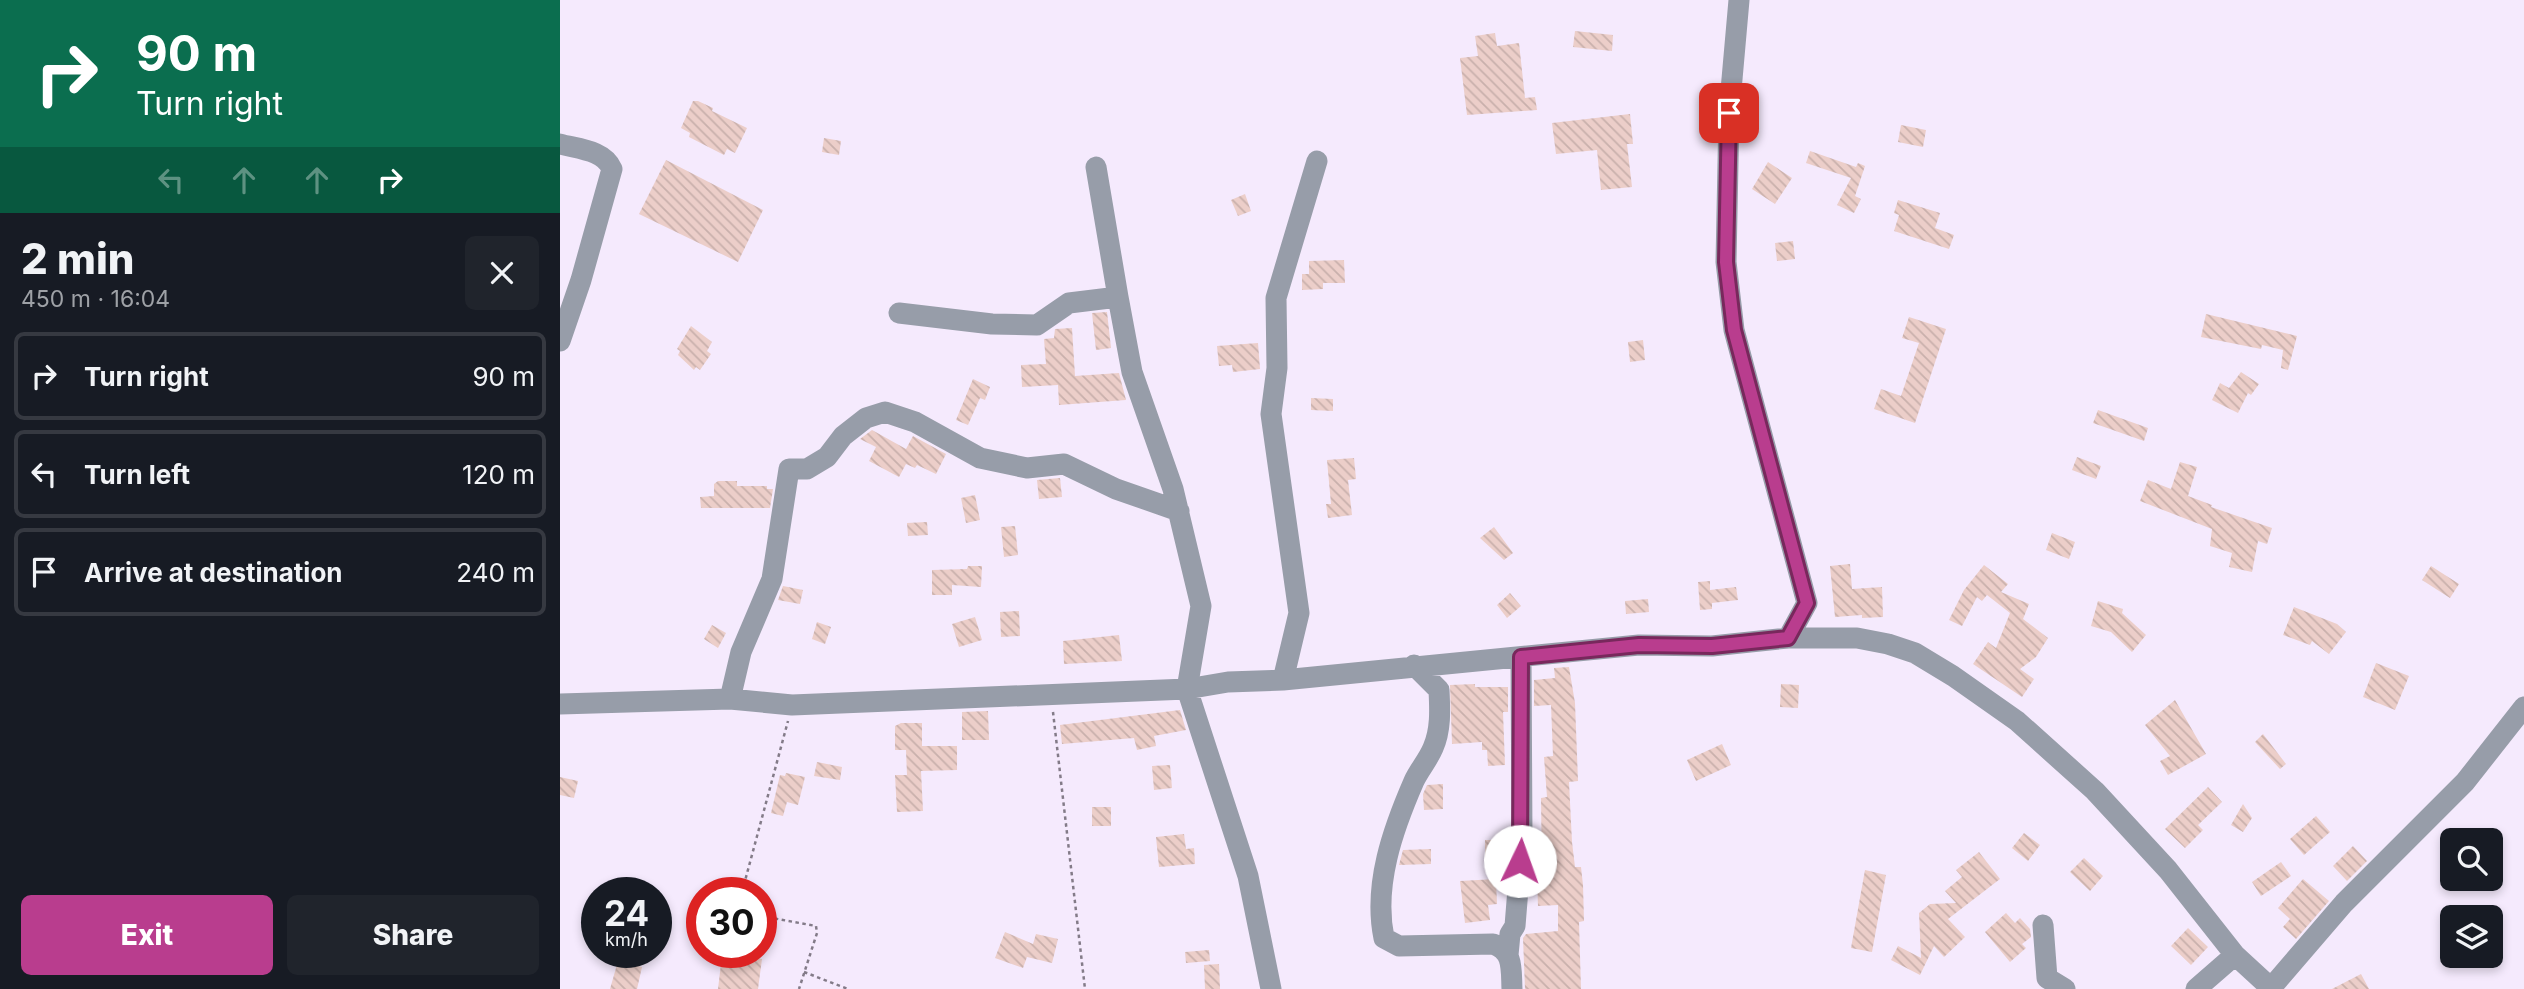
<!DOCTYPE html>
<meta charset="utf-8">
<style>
:root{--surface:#171b24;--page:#20242c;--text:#f1f3f6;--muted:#9ea1a6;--line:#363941;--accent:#b93d8e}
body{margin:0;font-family:Inter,sans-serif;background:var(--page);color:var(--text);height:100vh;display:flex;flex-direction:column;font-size:26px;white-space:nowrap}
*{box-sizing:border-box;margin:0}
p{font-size:23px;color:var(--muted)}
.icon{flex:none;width:38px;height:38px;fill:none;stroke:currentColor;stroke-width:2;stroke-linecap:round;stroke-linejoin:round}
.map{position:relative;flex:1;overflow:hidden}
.panel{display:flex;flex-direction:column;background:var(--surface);width:560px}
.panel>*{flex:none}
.hud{background:#0b6e4f;color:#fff;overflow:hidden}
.controls{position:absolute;left:1880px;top:828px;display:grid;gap:14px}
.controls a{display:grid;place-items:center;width:63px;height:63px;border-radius:10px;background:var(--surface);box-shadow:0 4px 10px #0003;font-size:35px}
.speed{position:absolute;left:21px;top:877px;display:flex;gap:14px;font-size:35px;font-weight:700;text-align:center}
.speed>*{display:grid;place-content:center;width:91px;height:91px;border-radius:50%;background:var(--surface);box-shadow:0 4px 10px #0003;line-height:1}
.speed small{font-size:18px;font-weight:400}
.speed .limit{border:10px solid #d22;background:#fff;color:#111}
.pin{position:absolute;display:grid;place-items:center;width:60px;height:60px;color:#fff;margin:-30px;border-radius:14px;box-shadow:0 4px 10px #0006}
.me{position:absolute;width:77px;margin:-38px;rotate:3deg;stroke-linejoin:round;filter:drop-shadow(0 0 5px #0008)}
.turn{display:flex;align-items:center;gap:24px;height:147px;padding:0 21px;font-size:32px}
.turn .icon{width:91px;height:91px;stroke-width:2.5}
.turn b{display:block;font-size:49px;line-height:60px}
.lanes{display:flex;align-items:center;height:66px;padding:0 21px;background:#0003;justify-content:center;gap:35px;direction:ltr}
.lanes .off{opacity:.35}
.round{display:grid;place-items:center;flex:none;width:74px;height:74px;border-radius:10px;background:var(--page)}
.headline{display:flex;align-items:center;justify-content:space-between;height:119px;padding:0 21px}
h1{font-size:42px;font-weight:800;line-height:52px}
.primary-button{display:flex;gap:14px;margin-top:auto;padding:14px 21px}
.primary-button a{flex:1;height:80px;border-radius:10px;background:var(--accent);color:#fff;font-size:28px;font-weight:800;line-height:80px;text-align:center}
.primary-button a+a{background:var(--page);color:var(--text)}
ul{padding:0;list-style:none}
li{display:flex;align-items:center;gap:21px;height:88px;margin:0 14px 10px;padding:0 7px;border:4px solid var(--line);border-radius:10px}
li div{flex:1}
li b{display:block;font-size:26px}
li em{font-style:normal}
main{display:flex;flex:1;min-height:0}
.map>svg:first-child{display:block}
.building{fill:url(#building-back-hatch)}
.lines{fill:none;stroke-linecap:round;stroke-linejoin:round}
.path{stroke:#837b88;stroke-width:2.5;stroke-dasharray:3.5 3.5;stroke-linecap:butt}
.minor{stroke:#979da9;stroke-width:21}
.route-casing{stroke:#78285c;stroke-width:18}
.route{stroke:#b93d8e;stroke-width:12}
</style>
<main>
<section class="panel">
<div class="hud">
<div class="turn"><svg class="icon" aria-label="right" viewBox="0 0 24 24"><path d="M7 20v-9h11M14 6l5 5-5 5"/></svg><div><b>90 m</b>Turn right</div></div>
<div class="lanes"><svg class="icon off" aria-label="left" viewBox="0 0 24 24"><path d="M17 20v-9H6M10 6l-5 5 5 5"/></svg><svg class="icon off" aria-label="ahead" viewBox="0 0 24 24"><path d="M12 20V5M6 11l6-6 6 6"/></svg><svg class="icon off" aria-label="ahead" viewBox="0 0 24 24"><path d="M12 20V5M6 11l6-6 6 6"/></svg><svg class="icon" aria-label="right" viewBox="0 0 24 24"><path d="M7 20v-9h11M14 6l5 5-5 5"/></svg></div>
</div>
<div class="headline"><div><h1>2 min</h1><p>450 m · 16:04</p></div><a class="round"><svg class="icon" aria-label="close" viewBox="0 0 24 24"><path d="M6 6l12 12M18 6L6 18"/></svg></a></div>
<ul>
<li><svg class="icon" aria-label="right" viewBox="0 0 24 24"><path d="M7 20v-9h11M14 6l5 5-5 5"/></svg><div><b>Turn right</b></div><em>90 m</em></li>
<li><svg class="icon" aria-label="left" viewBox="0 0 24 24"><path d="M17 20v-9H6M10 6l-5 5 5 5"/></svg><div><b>Turn left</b></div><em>120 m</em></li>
<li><svg class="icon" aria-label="arrive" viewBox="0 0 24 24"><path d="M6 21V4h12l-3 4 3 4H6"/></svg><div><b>Arrive at destination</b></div><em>240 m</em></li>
</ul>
<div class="primary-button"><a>Exit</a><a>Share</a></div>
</section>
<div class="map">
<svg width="1964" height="989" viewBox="0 0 1964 989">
<defs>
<pattern id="building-back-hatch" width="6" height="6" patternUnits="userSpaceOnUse" patternTransform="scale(1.75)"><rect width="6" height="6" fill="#eccec9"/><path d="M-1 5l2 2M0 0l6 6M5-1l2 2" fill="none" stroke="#c9b0ac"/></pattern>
</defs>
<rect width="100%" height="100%" fill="#f5eafd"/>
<path class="building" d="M1015,31L1053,35L1052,51L1013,47Z
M935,33L937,46L959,43L965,98L975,97L977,110L907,115L900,58L918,56L915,36Z
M133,101H138L153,108L152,111L187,128L175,153L167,149L164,155L129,137L130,133L121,128Z
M1070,114L1073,144H1067L1072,187L1041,190L1037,150L996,154L992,123Z
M1341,125L1366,130L1363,147L1338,142Z
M264,138L281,141L279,155L262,152Z
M1250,151L1296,167L1298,163L1305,166L1295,196L1301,199L1294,213L1277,205L1291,178L1246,163Z
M106,160L203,210L178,262L79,214Z
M1208,162L1232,178L1215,204L1192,189Z
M685,194L691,211L678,216L671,200Z
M1338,200L1380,213L1375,228L1394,235L1389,249L1334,231L1339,215L1334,213Z
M1233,241L1235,259L1217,261L1215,243Z
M784,260L785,283H763V289L742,290V274H749V261Z
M547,312L551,348L536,350L532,313Z
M1646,314L1737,336L1728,370L1721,368L1723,350L1702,345L1701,349L1641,337Z
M1349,317L1386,329L1355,423L1314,409L1321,389L1341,396L1359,343L1342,338Z
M131,326L152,342L147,351L151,354L140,370L136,367L134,370L118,355L120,351L117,349Z
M512,328L515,376L559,373L566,400L499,405L498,385L462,387L461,365L486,364L484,339L494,338L495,329Z
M1083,340L1085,360L1070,362L1068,342Z
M698,343L700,369L673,372L672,365L659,366L657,346Z
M1681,372L1699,384L1691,395L1688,393L1678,413L1652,400L1660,383L1669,388Z
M413,379L430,387L425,400L420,398L408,425L396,420Z
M751,398L773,399V411L751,410Z
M1538,410L1588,428L1584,441L1533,423Z
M312,430L346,449L353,436L386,454L376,474L357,465L355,468L346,464L339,477L309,461L316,447L300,439Z
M1517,457L1541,466L1536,479L1512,470Z
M794,458L796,479L788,480L792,515L768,518L766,504H771L767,460Z
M1620,462L1637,467L1628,496L1652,505L1651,507L1712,528L1707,544L1698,541L1692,572L1669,567L1672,553L1650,546L1652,529L1580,501L1588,480L1611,489Z
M500,478L502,497L479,499L477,480Z
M158,481H177V486H207V489H213L210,508H141L140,497L154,496V484Z
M415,495L420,520L406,523L401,498Z
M367,522L368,535L348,536L347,523Z
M455,526L458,555L444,557L441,527Z
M934,527L953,553L944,560L920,538Z
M1492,533L1515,542L1509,559L1486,550Z
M1290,564L1292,589L1322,587L1323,617L1302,618V615L1275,617L1270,566Z
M1424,565L1448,584L1441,592L1469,604L1463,619L1488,638L1476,657L1460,669L1474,679L1462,697L1413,664L1428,642L1436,648L1450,613L1427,595L1422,601L1417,597L1402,626L1389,620L1404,590Z
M408,566H422L421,587L392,585V595H372V570L407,569Z
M1871,566L1899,584L1890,598L1862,580Z
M1150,581V590L1176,587L1178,600L1152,603V609L1140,610L1138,582Z
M223,586L243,590L240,604L218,600Z
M950,593L961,606L947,618L937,605Z
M1088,599L1089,612L1066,614L1065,601Z
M1538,601L1563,609L1562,613L1586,635L1572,652L1551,632L1531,626Z
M1734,607L1777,624L1786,632L1769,654L1752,641L1750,645L1723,635Z
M459,611L460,636L441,637L440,612Z
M415,617L422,640L399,647L392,624Z
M257,622L271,627L265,644L252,639Z
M152,625L166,633L158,648L144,639Z
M559,635L562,661L504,664L503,641Z
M1816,663L1849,676L1835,710L1803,697Z
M1009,667L1015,703L1018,781L1009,782L1012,842L1015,867H1021L1023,885L1024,921L1019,922L1021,989H965L963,938L966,934L998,931V905L978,906L977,879H982L981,798L987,797L984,757L993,756L991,705L974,706V680L995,678L994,668Z
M915,684V687H948V712H943L945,765L928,766L927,750H922V742L892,744L890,685Z
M1221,684L1239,685L1238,708L1220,707Z
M1615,700L1646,754L1608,775L1600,761L1610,756L1585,725Z
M620,710L626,730L594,736L596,746L577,750L574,738L502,744L500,725Z
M428,711L429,740H402V712Z
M341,723H362V746H397V770L361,771L363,811L337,812L335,775H347L346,750H335V726Z
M1703,734L1726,764L1720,769L1695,742Z
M1162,744L1171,765L1136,781L1127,760Z
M257,762L282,767L280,780L254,776Z
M610,765L612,788L594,790L592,766Z
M226,773L245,777L238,805L227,802L223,816L211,813L220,775L225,776Z
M0,777L18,781L14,798L0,795Z
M883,784V809L864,810L863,794L867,785Z
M1648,787L1662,802L1638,825L1643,830L1625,848L1605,829Z
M1683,804L1692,818L1683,832L1671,825Z
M532,807H551V826H532Z
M1756,816L1770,832L1744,855L1730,839Z
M1464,833L1480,845L1468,861L1452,848Z
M624,834L626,849L634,848L635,864L599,867L596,837Z
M925,840H949L947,861L925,862Z
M1793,846L1807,861L1787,881L1773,866Z
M871,849V864L839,865L843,850Z
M1419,852L1440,879L1388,919L1405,937L1384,957L1374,946L1360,975L1331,960L1338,946L1361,958L1359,913L1370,904L1396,903L1385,891L1402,877L1396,870Z
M1524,858L1543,876L1530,891L1510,872Z
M1721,862L1731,876L1701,896L1692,882Z
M1305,870L1326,875L1312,952L1291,948Z
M936,879L937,904L928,905L930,920L905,923L900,881Z
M1743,879L1769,901L1736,939L1723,927L1730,919L1718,908Z
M1446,913L1455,923L1460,918L1470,929L1471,937L1462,944L1466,948L1450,962L1425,932Z
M1628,928L1648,947L1631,965L1611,946Z
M445,932L473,944L476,934L498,939L492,963L467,957L463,968L435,958Z
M649,950L650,961L626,963L625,952Z
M162,955L202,959L198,989H158Z
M58,961L82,967L77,989H50Z
M659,964L660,989H645L644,965Z
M1801,974L1809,989H1772Z"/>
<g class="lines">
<path class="path" d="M493,712L525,989
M182,892L228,721
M201,916L256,926L257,933L239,989
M244,972L288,989"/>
<path class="minor" d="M1179,0L1169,113L1166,262L1174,330L1247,603L1228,638
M0,144C18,149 44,150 52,169L21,280L0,341
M536,167L558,297
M339,313L432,324L477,325L509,303L558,297L572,372L613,489L641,606L627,689L688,876L711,989
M854,665L879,690C880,710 881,730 873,748C868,760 859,770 854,781C833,829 813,885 824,938L839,946L933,944C954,951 951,970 952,989
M723,680L739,613L711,414L717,368L716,298L757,161
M170,699L181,652L212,579L229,469H247L267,457L283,436L306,418L325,412L355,422L420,458L467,468L504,464L556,489L619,511
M0,704L170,699L232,705L627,689L668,682L723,680L1079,645L1152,646L1228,638H1297L1328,644L1355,653L1393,676L1457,721L1535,791L1608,870L1675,955L1712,989
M1483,925L1487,978L1505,989
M948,955L950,934L955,926L962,839L961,657
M1636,989L1675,955
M1710,989L1784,903L1905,782L1964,707"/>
</g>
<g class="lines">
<g class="route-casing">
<path id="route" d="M960,861L961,657L1079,645L1152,646L1228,638L1247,603L1174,330L1166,262L1169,113"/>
</g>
<use href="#route" class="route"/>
</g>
</svg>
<div class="controls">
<a><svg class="icon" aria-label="search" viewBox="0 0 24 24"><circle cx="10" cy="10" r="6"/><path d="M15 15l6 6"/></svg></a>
<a><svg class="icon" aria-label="layers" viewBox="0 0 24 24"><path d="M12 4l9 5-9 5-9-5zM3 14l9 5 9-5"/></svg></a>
</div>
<div class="speed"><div>24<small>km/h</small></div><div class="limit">30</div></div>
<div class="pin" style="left:1169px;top:113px;background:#d93025"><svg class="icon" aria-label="arrive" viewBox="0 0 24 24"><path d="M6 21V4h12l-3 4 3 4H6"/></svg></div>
<svg class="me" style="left:960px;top:861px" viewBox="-20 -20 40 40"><circle r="19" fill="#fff"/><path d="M0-13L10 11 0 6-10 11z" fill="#b93d8e"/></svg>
</div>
</main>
